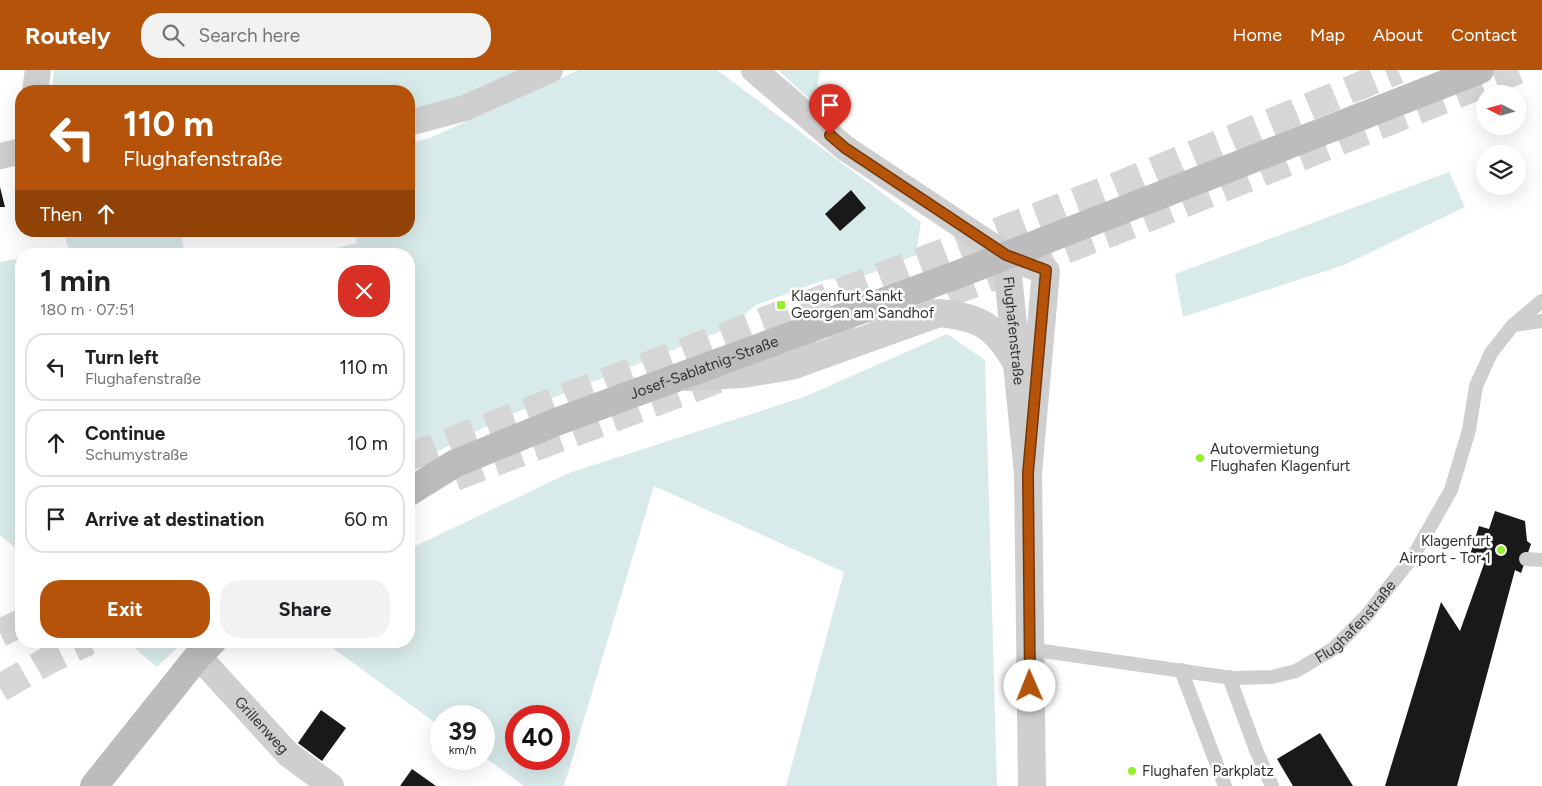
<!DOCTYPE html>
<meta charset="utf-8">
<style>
:root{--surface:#fff;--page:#f2f2f2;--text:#202124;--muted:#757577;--line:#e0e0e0;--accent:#b45309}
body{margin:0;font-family:Figtree,sans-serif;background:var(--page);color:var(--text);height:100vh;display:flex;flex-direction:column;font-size:19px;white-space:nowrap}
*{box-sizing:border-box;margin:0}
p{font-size:16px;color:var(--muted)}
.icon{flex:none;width:28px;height:28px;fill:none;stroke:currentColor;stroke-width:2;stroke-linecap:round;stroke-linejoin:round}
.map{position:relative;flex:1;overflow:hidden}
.panel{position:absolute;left:15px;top:178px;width:400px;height:400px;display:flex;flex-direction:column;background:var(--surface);border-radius:20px;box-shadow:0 5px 20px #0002}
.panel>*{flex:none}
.banner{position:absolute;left:15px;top:15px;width:400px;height:152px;border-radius:20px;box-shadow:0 5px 20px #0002;background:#b45309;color:#fff;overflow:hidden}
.needle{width:32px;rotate:276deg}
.controls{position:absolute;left:1476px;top:15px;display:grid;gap:10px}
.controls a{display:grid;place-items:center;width:50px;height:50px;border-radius:50%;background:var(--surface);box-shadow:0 5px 20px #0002;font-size:25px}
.speed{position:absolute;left:430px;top:635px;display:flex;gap:10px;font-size:25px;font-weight:700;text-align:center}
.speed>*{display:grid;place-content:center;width:65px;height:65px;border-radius:50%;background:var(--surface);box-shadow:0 5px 20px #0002;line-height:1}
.speed small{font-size:12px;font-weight:400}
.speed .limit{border:8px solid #d22;background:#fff;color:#111}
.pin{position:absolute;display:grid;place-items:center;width:42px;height:42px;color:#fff;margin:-51px -21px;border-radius:50% 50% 50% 0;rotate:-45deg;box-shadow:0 0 5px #0007}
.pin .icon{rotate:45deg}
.me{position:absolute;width:55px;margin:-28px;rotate:359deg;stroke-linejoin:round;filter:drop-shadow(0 0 4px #0008)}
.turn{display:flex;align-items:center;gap:18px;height:105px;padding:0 25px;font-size:22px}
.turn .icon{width:65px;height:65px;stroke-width:2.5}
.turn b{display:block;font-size:35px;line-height:42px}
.then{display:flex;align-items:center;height:48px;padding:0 25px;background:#0003;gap:10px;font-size:19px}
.round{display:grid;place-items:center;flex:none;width:52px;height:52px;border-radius:20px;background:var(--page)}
.overview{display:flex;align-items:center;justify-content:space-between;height:85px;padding:0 25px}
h1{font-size:30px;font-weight:700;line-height:38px}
.button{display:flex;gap:10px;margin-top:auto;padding:10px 25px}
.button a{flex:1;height:58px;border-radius:20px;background:var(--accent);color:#fff;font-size:20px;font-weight:700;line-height:58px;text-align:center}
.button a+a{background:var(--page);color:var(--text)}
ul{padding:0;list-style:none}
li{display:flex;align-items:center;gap:15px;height:68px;margin:0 10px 8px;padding:0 15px;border:2px solid var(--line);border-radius:20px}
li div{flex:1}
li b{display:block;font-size:19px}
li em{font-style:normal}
header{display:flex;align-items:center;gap:30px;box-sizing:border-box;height:70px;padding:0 25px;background:var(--accent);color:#fff}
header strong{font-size:24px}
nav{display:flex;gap:28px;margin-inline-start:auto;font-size:18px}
.search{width:350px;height:45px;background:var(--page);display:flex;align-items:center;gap:12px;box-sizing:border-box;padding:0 18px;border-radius:20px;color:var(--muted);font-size:19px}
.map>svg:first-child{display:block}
.green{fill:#d9eaea;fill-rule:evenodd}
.building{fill:#191919}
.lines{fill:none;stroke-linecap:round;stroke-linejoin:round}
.motorway-tunnel{stroke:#d6d6d6;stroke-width:28;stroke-dasharray:28 14;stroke-linecap:butt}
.service{stroke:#cfcfcf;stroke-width:14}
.minor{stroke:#cfcfcf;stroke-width:26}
.tertiary{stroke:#cfcfcf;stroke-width:28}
.secondary{stroke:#bcbcbc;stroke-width:28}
.route-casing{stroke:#753606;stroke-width:12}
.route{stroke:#b45309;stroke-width:9}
.poi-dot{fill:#92f02e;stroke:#fff;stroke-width:2}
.labels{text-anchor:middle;stroke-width:5;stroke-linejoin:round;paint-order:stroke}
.poi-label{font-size:15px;fill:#323232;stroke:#fff;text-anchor:start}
.street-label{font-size:15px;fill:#323232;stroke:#fff}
</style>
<header>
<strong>Routely</strong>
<div class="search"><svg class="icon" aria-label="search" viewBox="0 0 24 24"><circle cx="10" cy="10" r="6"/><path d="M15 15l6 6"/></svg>Search here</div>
<nav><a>Home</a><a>Map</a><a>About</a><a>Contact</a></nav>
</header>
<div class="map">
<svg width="1542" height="716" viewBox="0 0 1542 716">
<rect width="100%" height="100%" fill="#fff"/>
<path class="green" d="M54,0H523L461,27L409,40V21H52Z
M578,0H717L921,152L916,185L867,205L825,210L756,235L723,260L505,347L409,396V184H312L357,173L355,161H409V73L430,68Z
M778,0H820L814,33Z
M1449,102L1465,137L1344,195L1183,247L1175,204Z
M64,161H180L185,184H40L68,178Z
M21,188V483L0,465V192Z
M947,264L985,290L997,716H786L844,502L654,416L564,716H524L484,687V646H441V657L323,571H409V479L569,403L804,327ZM516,646H559V689H516Z
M126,571H184L157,597Z"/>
<path class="building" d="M0,117L5,137H0Z
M851,120L866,138L840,161L825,144Z
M1495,441L1525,451L1527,471L1531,474L1521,503L1515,500L1457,716H1385L1441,532L1460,561L1485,491L1470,485L1479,456L1489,459Z
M321,640L346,658L322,691L298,673Z
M1320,663L1353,716H1293L1277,689Z
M412,699L436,716H400Z"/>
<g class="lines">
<path class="motorway-tunnel" d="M790,282L1118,160L1518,0
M409,387L1114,117L1398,0
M455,407L721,308
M0,563L21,553
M0,618L49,590L89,571"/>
<g class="service">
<path d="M1514,255L1542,251"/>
<path d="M1526,489L1542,490"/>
<path id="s1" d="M1029,579L1232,608L1272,607L1296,601L1333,579L1366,546L1414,485L1451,420L1469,360L1476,316L1491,283L1513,255L1542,231"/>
<path d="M1181,600L1225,716"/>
<path d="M1229,607L1256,680L1272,716"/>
</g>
<g class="minor">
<path d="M754,0L845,78L1006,185"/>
<path d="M35,21L38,0"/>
<path d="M409,53L465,38L550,0"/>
<path d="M0,86L21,81"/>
<path id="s2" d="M198,586L288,684L331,716"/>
</g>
<g class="tertiary">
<path d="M687,307L743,304L791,296L939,243C980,247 995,256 1016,292"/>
<path id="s3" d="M1028,403L1046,201L1006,185L1028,403L1032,716"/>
</g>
<g class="secondary">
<path id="s4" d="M409,422L454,394L556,352L959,204L1480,0"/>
<path d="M94,716L198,586L213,571"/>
</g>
</g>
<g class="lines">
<g class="route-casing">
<path id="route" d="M830,65L845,78L1006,185L1046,200L1028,403L1030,616"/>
</g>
<use href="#route" class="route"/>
</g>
<g class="poi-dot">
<rect x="776" y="230" width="10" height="10" rx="2.5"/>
<circle cx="1200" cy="388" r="5"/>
<circle cx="1501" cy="480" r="5"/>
<circle cx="1132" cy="701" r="5"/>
</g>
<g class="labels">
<g class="poi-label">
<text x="791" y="231">Klagenfurt Sankt<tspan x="791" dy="17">Georgen am Sandhof</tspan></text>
<text x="1210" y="384">Autovermietung<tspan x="1210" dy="17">Flughafen Klagenfurt</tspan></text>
<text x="1491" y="476" text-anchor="end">Klagenfurt<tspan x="1491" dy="17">Airport - Tor 1</tspan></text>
<text x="1142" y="706">Flughafen Parkplatz</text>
</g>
<g class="street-label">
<text dy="5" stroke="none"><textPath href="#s3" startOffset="322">Flughafenstraße</textPath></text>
<text dy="5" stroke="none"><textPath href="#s4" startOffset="321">Josef-Sablatnig-Straße</textPath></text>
<text dy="5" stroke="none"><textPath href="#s1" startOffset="348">Flughafenstraße</textPath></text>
<text dy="5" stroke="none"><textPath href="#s2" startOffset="94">Grillenweg</textPath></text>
</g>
</g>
</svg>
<div class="controls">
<a><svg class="needle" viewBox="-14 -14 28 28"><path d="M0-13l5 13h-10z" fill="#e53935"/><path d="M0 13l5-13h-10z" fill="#757577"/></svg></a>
<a><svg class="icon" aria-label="layers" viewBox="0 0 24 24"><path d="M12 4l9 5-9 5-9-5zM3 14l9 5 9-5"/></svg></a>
</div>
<div class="speed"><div>39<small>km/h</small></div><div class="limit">40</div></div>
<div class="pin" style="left:830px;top:65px;background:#d93025"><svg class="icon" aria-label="arrive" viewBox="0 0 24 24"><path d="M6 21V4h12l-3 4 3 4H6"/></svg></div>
<svg class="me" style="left:1030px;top:616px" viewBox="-20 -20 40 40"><circle r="19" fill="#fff"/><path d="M0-13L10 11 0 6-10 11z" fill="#b45309"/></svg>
<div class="banner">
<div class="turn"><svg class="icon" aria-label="left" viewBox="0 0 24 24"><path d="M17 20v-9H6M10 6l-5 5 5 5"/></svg><div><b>110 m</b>Flughafenstraße</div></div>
<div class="then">Then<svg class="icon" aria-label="ahead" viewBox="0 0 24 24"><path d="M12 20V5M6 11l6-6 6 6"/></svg></div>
</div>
<section class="panel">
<div class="overview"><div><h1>1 min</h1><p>180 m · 07:51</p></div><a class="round" style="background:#d93025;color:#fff"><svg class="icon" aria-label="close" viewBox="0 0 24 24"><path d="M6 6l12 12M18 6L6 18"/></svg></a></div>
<ul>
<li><svg class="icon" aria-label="left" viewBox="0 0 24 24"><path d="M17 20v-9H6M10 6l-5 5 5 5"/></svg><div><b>Turn left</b><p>Flughafenstraße</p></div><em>110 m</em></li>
<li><svg class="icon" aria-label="ahead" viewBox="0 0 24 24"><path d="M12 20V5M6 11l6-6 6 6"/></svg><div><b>Continue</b><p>Schumystraße</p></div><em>10 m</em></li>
<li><svg class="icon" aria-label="arrive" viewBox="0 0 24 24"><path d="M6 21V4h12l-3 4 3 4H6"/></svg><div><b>Arrive at destination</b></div><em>60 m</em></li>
</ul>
<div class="button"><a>Exit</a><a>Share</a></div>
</section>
</div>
